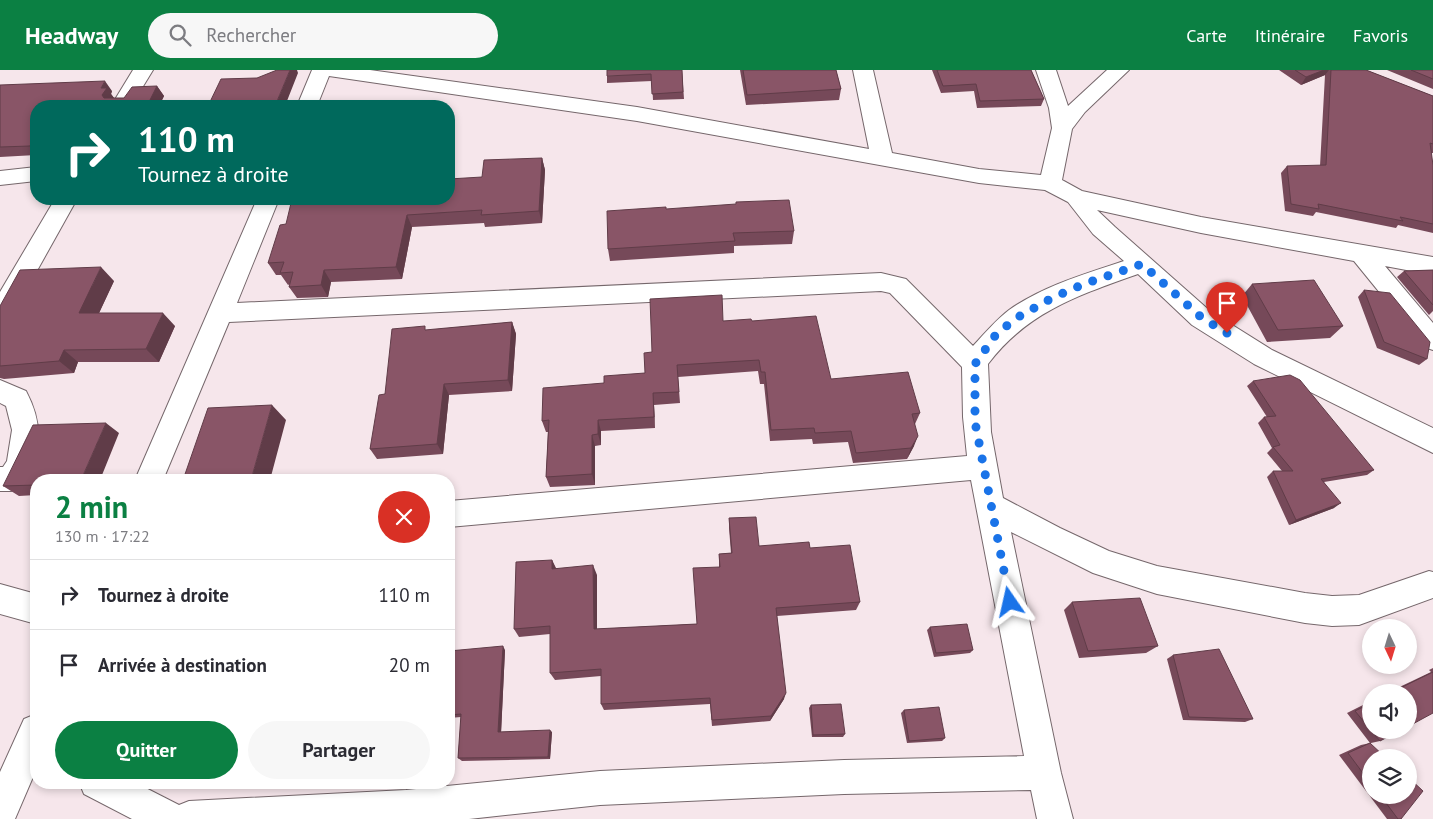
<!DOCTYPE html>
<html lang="fr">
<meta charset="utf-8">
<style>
:root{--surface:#fff;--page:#f7f7f7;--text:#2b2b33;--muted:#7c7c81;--line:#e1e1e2;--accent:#0b8043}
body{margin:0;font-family:"PT Sans",sans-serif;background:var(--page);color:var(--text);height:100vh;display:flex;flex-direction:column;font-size:19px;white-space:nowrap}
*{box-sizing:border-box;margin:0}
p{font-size:16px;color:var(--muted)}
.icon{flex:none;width:28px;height:28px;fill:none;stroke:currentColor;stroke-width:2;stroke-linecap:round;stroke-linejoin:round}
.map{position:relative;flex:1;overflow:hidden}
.panel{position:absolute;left:30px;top:404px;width:425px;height:315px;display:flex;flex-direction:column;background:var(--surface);border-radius:20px;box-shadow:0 2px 8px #0003}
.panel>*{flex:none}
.guide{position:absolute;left:30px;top:30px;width:425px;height:105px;border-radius:20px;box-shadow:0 2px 8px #0003;background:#00695c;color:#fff;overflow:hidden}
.needle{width:32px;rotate:176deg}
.tools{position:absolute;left:1362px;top:549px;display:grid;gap:10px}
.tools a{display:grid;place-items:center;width:55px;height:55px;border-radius:50%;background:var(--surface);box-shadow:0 2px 8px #0003;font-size:25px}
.pin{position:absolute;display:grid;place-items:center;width:42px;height:42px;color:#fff;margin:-51px -21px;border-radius:50% 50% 50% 0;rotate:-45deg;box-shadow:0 0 5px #0007}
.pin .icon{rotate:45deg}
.me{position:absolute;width:55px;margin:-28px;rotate:349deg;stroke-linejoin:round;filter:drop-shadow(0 0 4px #0008)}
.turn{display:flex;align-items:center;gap:18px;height:105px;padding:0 25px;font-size:22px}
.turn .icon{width:65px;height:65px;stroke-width:2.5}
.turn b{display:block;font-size:35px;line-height:42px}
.round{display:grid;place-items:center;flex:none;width:52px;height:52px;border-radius:26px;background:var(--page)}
.headline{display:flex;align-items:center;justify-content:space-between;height:85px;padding:0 25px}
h1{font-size:30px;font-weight:800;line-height:38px;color:var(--accent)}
.button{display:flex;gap:10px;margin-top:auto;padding:10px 25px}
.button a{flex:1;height:58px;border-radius:30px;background:var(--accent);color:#fff;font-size:20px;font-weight:800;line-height:58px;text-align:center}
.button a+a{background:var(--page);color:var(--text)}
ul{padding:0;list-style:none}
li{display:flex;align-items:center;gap:15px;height:70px;padding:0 25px;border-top:1px solid var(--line)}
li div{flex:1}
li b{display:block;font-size:19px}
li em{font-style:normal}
header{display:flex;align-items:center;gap:30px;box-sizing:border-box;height:70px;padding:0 25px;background:var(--accent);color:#fff}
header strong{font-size:24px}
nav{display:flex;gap:28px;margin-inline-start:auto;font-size:18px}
.search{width:350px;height:45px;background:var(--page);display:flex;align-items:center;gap:12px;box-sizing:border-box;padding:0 18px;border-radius:28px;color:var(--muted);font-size:19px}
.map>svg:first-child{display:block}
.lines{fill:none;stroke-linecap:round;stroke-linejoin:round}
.minor-casing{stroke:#75676b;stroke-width:2}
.minor{fill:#fff;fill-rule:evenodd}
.wall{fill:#764959}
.shaded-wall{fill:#603c48}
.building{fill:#895567;stroke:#603c48}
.route{stroke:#1a73e8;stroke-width:9;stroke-dasharray:0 16.2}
</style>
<header>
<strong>Headway</strong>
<div class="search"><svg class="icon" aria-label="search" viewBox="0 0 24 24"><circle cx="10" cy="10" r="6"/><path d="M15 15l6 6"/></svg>Rechercher</div>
<nav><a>Carte</a><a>Itinéraire</a><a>Favoris</a></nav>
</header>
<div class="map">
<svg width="1433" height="749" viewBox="0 0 1433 749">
<rect width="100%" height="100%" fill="#f6e6eb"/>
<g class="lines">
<g class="minor-casing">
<path id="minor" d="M133,0H153L131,36H111Z
M312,0H370L637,37L869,79L853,0H873L892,83L979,99L1041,105L1052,58L1049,38L1036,0H1056L1068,36L1107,0H1129L1085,42L1072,59L1062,110L1082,121L1201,147L1433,187V205L1385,196L1433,253V280L1424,277L1354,191L1201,163L1097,140L1115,157L1210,241L1272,280L1433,358V383L1254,294L1192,255L1138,204C1079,225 1027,242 988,294L991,362L1003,428L1060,458L1109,481L1157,496L1305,523L1332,526L1359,525L1429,501L1433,502V528L1359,555L1332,556L1305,553L1157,524L1093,503L1011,462L1061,703L1073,749H1037L1031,720L844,724L600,735L469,749H132L84,724L79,712H134L179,735L189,731L406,720L600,701L844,690L1024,686L971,410L449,457V431L967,386L963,347L962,297L890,223L881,221L229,252L163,410H135L257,129H279L237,233L881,203L906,209L973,276C985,263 996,250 1009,240C1043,216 1085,204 1124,191L1093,164L1068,132L1045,120L979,113L637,51L329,6L317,36H297Z
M36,97V111L0,115V101Z
M55,129H77L9,251L0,254V222Z
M0,310L26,321C45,357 41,384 21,418L11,421H0V397H3L7,391L12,360L6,336L0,333Z
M0,514L36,524V554L0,544Z
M36,644V700L15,749H0V702L24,649Z"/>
</g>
<use href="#minor" class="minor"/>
</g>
<path class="wall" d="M682,0L684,29L653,30L652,11L607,13V6Z
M740,0H836L841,19L839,30L746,35Z
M932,0H1031L1044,29L1041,36L977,38L974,21L941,23Z
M1279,0H1366L1433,26V83H1431L1433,95V163L1398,155L1396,158L1316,142L1313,146L1285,141L1281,103L1287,96H1320L1325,5L1301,15Z
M1387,0H1433V19Z
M0,15L112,21L111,24L114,28H124L157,16L164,26L159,36H36V85L0,87Z
M542,88L545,100L542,153L485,157L484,153L412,157L402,209L331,212L328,227L297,228L289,217L290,214L288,215L281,205H276L268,193L286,154L482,107Z
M666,139L794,161L792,174L734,176V183L610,191L608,179Z
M1433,200V241L1429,245L1397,207L1404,201Z
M114,211L99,243L175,256L159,292H78L74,303L4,309L0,308V236Z
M1252,214L1343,256L1330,268L1267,272L1242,226Z
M1364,220L1427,289L1419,295L1377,278L1358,227Z
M723,251H752L831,309L920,343L915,354L914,376L907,389L853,393L848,372L813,374L812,369L770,371L764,314H760L758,301L678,307L680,333L654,335L655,358L601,361V375L595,376V415L550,417L546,407L548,362H546L542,351L604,313L645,303L652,282Z
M512,252L516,264L512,321L449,325L443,384L377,389L370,379L385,324L427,260Z
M1253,311L1374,400L1367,405L1324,412L1334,438L1289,455L1267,407L1273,401H1282L1267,383L1272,378L1258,353L1264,347H1267L1247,316Z
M119,363L36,410V425L19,426L3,416Z
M729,448L759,476L810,478L860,532L856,540L777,546L784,629L770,651L712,656L710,634L604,640L601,634V606L555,610L550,603V564L519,567L514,559L552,490L556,498L597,505V559L697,554L719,497V484L731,483L729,458Z
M1072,532L1158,576L1146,583L1079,588L1064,540Z
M930,557L973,580L970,583L934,587L927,560Z
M505,580L501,662H552L550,689L462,691L458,688L461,647L449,648V581Z
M1173,585L1253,649L1245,652L1183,650L1167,589Z
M1433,598V643L1409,622H1389L1431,602L1429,600Z
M1371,631V660L1380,671L1371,673V725H1409L1401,749H1387L1339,685L1361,675L1370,673L1347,643Z
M811,635L845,664L843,667H812L809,638Z
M904,640L945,668L942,671L907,673L901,643Z"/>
<path class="shaded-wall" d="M290,0H297L298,3L285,36H275Z
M1324,0H1329L1325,5L1301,15L1306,7Z
M105,11L112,21L111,24L114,28L110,36L102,25L101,18Z
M157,16L164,26L159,36H147Z
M33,71L36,74V82L30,76Z
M542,88L545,100L542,153L539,141Z
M407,145L412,157L402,209L396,197Z
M101,197L114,211L93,256L79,243Z
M324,200L331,212L328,227L321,215Z
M163,243L175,256L159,292L146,279Z
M512,252L516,264L512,321L508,310Z
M64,280L78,292L74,303L59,291Z
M444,314L449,325L443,384L437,374Z
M653,323L654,335L655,358L654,347Z
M272,335L286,350L270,410H251Z
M598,350L601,361V375L598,364Z
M106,353L119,363L100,410H81Z
M592,365L595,376V415L592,404Z
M918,366L914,376L907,389L911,378Z
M1341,433L1334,438L1289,455L1296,450Z
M552,490L556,499H552Z
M593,495L597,505V567L594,559Z
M503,576L505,580L501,664L498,662Z
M786,623L784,629L770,651L771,646Z
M550,660L552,662L550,689L548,687Z"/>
<path class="building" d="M277,0H290L275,36H202L203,34H209L221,9L257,8Z
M607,0H682L683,22L652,24L651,4L607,6Z
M743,0H836L841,19L747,25Z
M937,0H1031L1044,29L980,31L976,14L943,16Z
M1295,0H1324L1306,7Z
M1331,0H1366L1433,26V74L1430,73L1433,95V154L1400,147L1403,151L1318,134L1319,139L1291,134L1287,96L1326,95Z
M1411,0H1433V9Z
M105,11L101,18H107L102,25L104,28H124L132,17L157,16L147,36H36V71H33L30,76L0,77V15Z
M542,88L539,141L481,145L482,140L407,145L396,197L324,200L321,215L289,217L293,202L280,203L284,192L268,193L280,155L286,154L292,129H449V109L482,107L484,90Z
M789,130L794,161L733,163L735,171L608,179L607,141L666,137V139L736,134V132Z
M101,197L79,243H163L146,279L64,280L59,291L0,296V236L20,200Z
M1433,200V235L1404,201Z
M1314,210L1343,256L1278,260L1252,214Z
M1364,220L1390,223L1430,272L1427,289L1384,272Z
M722,225L723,251L751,249L752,251L816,246L831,309L908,302L920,343L912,344L918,366L911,378L856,383L851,361L815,363L814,358L771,360L765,302H761L759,290L677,295L679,322L653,323L654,347L598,350V364L592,365V404L546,407L549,350L542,351L543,318L604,313V306L645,303L644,283L652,282L650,229Z
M512,252L508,310L444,314L437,374L370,379L379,325L385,324L392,259L425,256V260Z
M1290,305L1300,310L1374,400L1321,409L1341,433L1296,450L1273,401H1293L1273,377L1280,375L1264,347L1276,346L1253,311Z
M272,335L251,410H183L208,338Z
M106,353L81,410H36V415L3,416L33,355Z
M756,447L759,476L809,472L810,478L850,475L860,532L776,538L786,623L771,646L712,650L710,628L601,634V599L550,603V556L514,559L516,492L552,490V499L593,495L594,559L697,554L693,498L720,497L719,484L732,483L729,448Z
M1140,528L1158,576L1088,581L1072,532Z
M967,554L973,580L936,583L930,557Z
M503,576L498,662L550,660L548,687L458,688L461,644L449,645V581Z
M1219,579L1253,649L1189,647L1173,585Z
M1433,602V643L1409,656V622H1392Z
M1371,633V660H1401L1380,671L1355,641Z
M841,634L845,664L813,665L811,635Z
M939,637L945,668L909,671L904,640Z
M1370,673L1386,688H1371V714L1348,683Z
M1409,708L1423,721L1401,749H1398L1380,725H1409Z"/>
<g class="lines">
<path class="route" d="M1010,532L975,352V294L997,263L1020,246L1052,228L1084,214L1142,194L1202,248L1227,263"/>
</g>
</svg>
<div class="tools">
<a><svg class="needle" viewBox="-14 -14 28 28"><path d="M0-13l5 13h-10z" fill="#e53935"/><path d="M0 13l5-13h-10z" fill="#7c7c81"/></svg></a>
<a><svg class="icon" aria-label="sound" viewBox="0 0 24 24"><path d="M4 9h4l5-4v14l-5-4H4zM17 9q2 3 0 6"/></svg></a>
<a><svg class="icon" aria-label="layers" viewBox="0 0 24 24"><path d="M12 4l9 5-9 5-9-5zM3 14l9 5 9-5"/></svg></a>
</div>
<div class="pin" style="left:1227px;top:263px;background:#d93025"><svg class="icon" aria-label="arrive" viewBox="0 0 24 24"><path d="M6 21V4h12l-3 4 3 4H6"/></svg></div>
<svg class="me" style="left:1010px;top:532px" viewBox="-20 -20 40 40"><path d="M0-17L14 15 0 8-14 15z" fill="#1a73e8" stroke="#fff" stroke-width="4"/></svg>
<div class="guide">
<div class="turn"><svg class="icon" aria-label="right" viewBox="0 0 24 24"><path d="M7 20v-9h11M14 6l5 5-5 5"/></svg><div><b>110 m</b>Tournez à droite</div></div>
</div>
<section class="panel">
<div class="headline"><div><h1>2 min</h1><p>130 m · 17:22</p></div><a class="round" style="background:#d93025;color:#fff"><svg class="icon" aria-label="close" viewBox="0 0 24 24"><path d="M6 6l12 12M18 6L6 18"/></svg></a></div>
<ul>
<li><svg class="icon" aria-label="right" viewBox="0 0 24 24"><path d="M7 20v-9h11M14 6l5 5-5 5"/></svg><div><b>Tournez à droite</b></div><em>110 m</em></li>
<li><svg class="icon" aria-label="arrive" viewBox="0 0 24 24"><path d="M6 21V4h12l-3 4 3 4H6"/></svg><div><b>Arrivée à destination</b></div><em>20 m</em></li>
</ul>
<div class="button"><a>Quitter</a><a>Partager</a></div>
</section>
</div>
